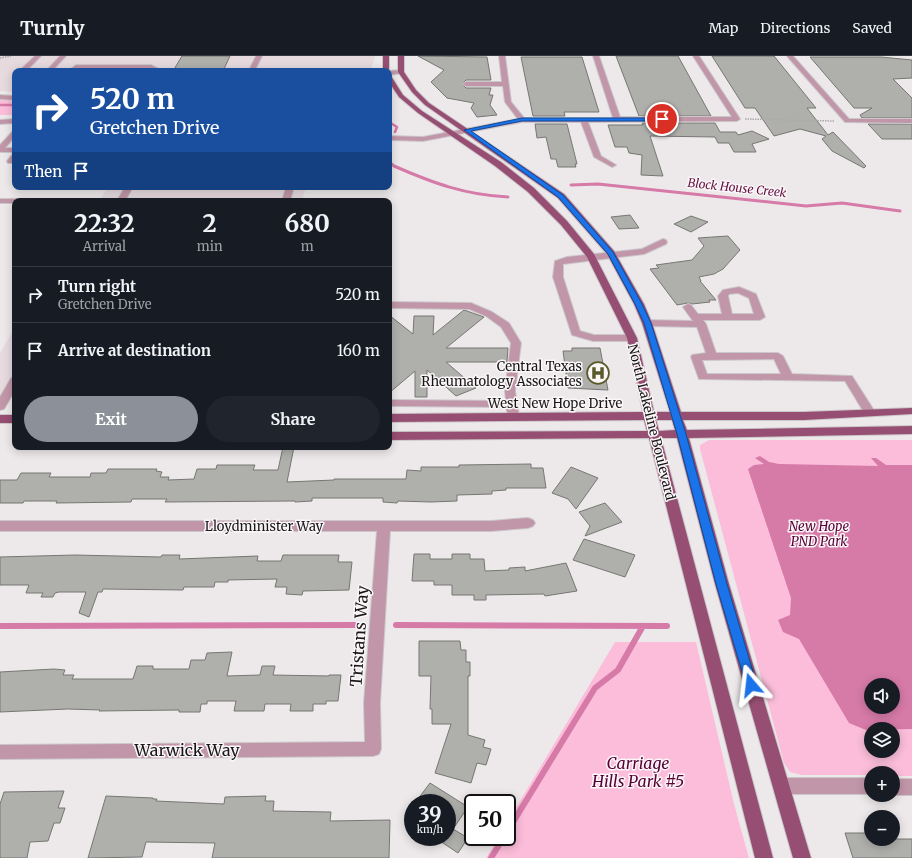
<!DOCTYPE html>
<meta charset="utf-8">
<style>
:root{--surface:#171b24;--page:#20242c;--text:#f1f3f6;--muted:#9ea1a6;--line:#363941;--accent:#8c9099}
body{margin:0;font-family:Merriweather,serif;background:var(--page);color:var(--text);height:100vh;display:flex;flex-direction:column;font-size:15px;white-space:nowrap}
*{box-sizing:border-box;margin:0}
p{font-size:13px;color:var(--muted)}
.icon{flex:none;width:22px;height:22px;fill:none;stroke:currentColor;stroke-width:2;stroke-linecap:round;stroke-linejoin:round}
.map{position:relative;flex:1;overflow:hidden}
.drawer{position:absolute;left:12px;top:142px;width:380px;height:252px;display:flex;flex-direction:column;background:var(--surface);border-radius:8px;box-shadow:0 2px 10px #0003}
.drawer>*{flex:none}
.hud{position:absolute;left:12px;top:12px;width:380px;height:122px;border-radius:8px;box-shadow:0 2px 10px #0003;background:#1a4fa0;color:#fff;overflow:hidden}
.fabs{position:absolute;left:864px;top:622px;display:grid;gap:8px}
.fabs a{display:grid;place-items:center;width:36px;height:36px;border-radius:50%;background:var(--surface);box-shadow:0 2px 10px #0003;font-size:20px}
.speed{position:absolute;left:404px;top:738px;display:flex;gap:8px;font-size:20px;font-weight:700;text-align:center}
.speed>*{display:grid;place-content:center;width:52px;height:52px;border-radius:50%;background:var(--surface);box-shadow:0 2px 10px #0003;line-height:1}
.speed small{font-size:10px;font-weight:400}
.speed .limit{border:2px solid #111;border-radius:6px;background:#fff;color:#111}
.pin{position:absolute;display:grid;place-items:center;width:34px;height:34px;color:#fff;margin:-17px;border:2px solid #fff;border-radius:50%;box-shadow:0 1px 4px #0007}
.me{position:absolute;width:44px;margin:-22px;rotate:343deg;stroke-linejoin:round;filter:drop-shadow(0 0 3px #0008)}
.turn{display:flex;align-items:center;gap:14px;height:84px;padding:0 12px;font-size:18px}
.turn .icon{width:52px;height:52px;stroke-width:2.5}
.turn b{display:block;font-size:28px;line-height:34px}
.then{display:flex;align-items:center;height:38px;padding:0 12px;background:#0003;gap:8px;font-size:15px}
.eta{display:flex;justify-content:space-evenly;align-items:center;height:68px;text-align:center}
.eta b{font-size:24px;font-weight:700;line-height:28px}
.primary-button{display:flex;gap:8px;margin-top:auto;padding:8px 12px}
.primary-button a{flex:1;height:46px;border-radius:24px;background:var(--accent);color:#fff;font-size:16px;font-weight:700;line-height:46px;text-align:center}
.primary-button a+a{background:var(--page);color:var(--text)}
ul{padding:0;list-style:none}
li{display:flex;align-items:center;gap:12px;height:56px;padding:0 12px;border-top:1px solid var(--line)}
li div{flex:1}
li b{display:block;font-size:15px}
li em{font-style:normal}
header{display:flex;align-items:center;gap:24px;box-sizing:border-box;height:56px;padding:0 20px;background:var(--surface);border-bottom:1px solid var(--line)}
header strong{font-size:19px}
nav{display:flex;gap:22px;margin-inline-start:auto;font-size:14px}
.map>svg:first-child{display:block}
.built{fill:#e6dadf}
.green{fill:#fbbdd9;fill-rule:evenodd}
.water{fill:#d67aa8;fill-rule:evenodd}
.lines{fill:none;stroke-linecap:round;stroke-linejoin:round}
.stream-far2{stroke:#d67aa8;stroke-width:2.5}
.stream-far1{stroke:#d67aa8;stroke-width:3}
.stream{stroke:#d67aa8;stroke-width:6}
.building{fill:#afb0ac;stroke:#767773}
.minor-casing{stroke:#cbc7c9;stroke-width:2}
.major-casing{stroke:#cbc7c9;stroke-width:2}
.path{stroke:#aca9ab;stroke-width:1.5;stroke-dasharray:1.5 1;stroke-linecap:butt}
.minor{fill:#c196a9;fill-rule:evenodd}
.major{fill:#974e73;fill-rule:evenodd}
.route{fill:#1a73e8;stroke:#114b97}
.labels{text-anchor:middle;stroke-width:3;stroke-linejoin:round;paint-order:stroke}
.far-water-label{font-size:12px;font-style:italic;fill:#631041;stroke:#fbf6f8}
.poi-label{font-size:13px;fill:#181718;stroke:#fbf6f8;text-anchor:end}
.street-label{font-size:13px;fill:#181718;stroke:#fbf6f8}
.park-label{font-size:13px;font-style:italic;fill:#560036;stroke:#fbf6f8}
.near-street-label{font-size:16px;fill:#181718;stroke:#fbf6f8}
.near-park-label{font-size:16px;font-style:italic;fill:#560036;stroke:#fbf6f8}
</style>
<header>
<strong>Turnly</strong>
<nav><a>Map</a><a>Directions</a><a>Saved</a></nav>
</header>
<div class="map">
<svg width="912" height="802" viewBox="0 0 912 802">
<rect width="100%" height="100%" fill="#ede9eb"/>
<path class="built" d="M0,0H375L371,13L336,15H15V36L0,35Z
M108,131H306L302,145H99Z
M15,271V342H0V297Z"/>
<path class="green" d="M0,44L15,45V59H0Z
M709,384H912V720H893V717H871V719H802L790,716L784,707L700,393V389ZM871,629H893V651H871ZM871,673H893V695H871Z
M615,586H696L734,748L749,802H486L499,781H507V767Z"/>
<path class="water" d="M760,400L769,406L779,408L878,410L871,402H876L886,409H912V673L866,674L849,667L799,583L783,576L778,564L790,559L791,542L748,413L754,409L764,408L755,402ZM871,629H893V651H871Z"/>
<g class="lines">
<path class="stream-far2" d="M0,49H15
M389,66L397,71L395,76"/>
<path class="stream-far1" d="M389,106L394,110C433,127 465,139 508,141
M571,129L598,128L806,150L842,147L900,155"/>
<path class="stream" d="M396,569L667,570
M0,570L357,569
M507,776L595,632L618,614L643,570
M491,802L504,781"/>
</g>
<path class="building" d="M182,0H230L223,15H173Z
M418,0L487,1L491,24H466L462,28L466,32H491L489,39H493L490,49L497,59L477,61L471,52L474,47L447,42L431,26L444,14Z
M616,0H678L711,60H639Z
M712,0H774L816,52H807L828,79L833,76L866,110L864,112L832,95L822,83L826,80L800,73L774,80L755,52H745Z
M521,1H582L599,56H564L565,60H533Z
M810,1H881L912,4V22L893,23L912,42V62H862L860,59L872,52H854Z
M642,67H715L720,76H736L738,79L752,75L769,83L752,88L756,96H734L729,87H718L715,81L650,80L663,120L641,119L642,99L629,97L627,91H615L608,69H643Z
M535,68H567L577,108H575L576,111H558L556,103H551L546,81L537,82Z
M868,68H912V83H882Z
M630,159L639,172L619,173L611,161Z
M691,160L708,166L691,176L674,168Z
M728,180L740,194L723,213L714,218L699,221L701,225H700L716,244H709L710,246L692,248L688,247L677,249L650,213L659,212L656,209L692,204L704,190L698,182Z
M464,254L484,261L446,292H508L507,306H446L476,332L456,340L427,314V341H415V315L389,337V259L413,278L414,260H434L433,279Z
M572,292H600L608,334L568,332L563,295H572Z
M283,391H294L287,426L334,424V423H406L407,414L421,415V411H459V409L531,408V412H543L546,432H506V434L492,435V438L457,439V445L431,446L398,445L397,447L383,446V442H312V445L295,446V445L165,446L167,443H132L131,446L56,447L57,445H24L23,447H0V424H17L21,417H51L49,421H90L91,417H106L108,413H157L156,415L162,416L160,421H169L168,424L194,423L197,413H216L217,409H255L253,414H278Z
M571,411L598,422L576,453L568,443L552,437Z
M605,447L622,466L585,480L590,470L579,456Z
M584,483L635,499L625,521L573,504Z
M414,498H430V503H452V498H470V503H484L485,515L509,514V512L525,511V515L566,507L577,535L545,540L544,538L486,539V544H474V539H452V529H434V525H412Z
M75,499L161,501L162,499H180L179,503L258,500L257,505H281L283,499H339L338,506H352L349,534L303,535L302,539L286,538L287,531H275L277,523L228,524V526H215L214,531H184L183,534L103,533L102,536H98L89,561L79,557L86,536H59L55,537L53,541H41L43,537H26L29,529H0V501Z
M419,585H460L461,594H466V606H470V620H468V679L485,684L483,691L491,693L486,709L477,707L471,727L435,717L451,668H432V653H430L431,620H419Z
M232,596L227,620L260,619L262,610H275L273,619L329,620V619H341L338,645H326V648H313V655H290L291,648H265L264,655H234L236,645H207V648H201L200,656H179V654L99,655L100,654L68,653L0,656V616L54,613L65,614L63,619H74L72,623H133L137,610H153V613H189L191,604H205L207,597Z
M430,727L468,751L453,773L468,782L458,797L434,781H447V747H415Z
M64,735L58,752H65L60,767H54L48,785L30,786L27,802H0V748L4,736Z
M106,740L153,742V743H157L156,745L224,748L225,741L266,740L265,745H274L273,755L331,756L330,765L390,764L389,802H212L215,787L146,786L142,801L88,802Z
M845,777H871V783H912V802H853Z"/>
<g class="lines">
<g class="minor-casing">
<path id="minor" d="M35,0H41L26,15H19Z
M60,0H66L52,15H46Z
M256,0H262L256,12L259,15H253L250,12Z
M499,0H505L511,46L524,62H613L593,0H599L620,61H732L693,0H699L740,63L737,65L588,66L601,100L616,109L612,111L594,101L581,66H522L423,85L389,84V80L423,81L518,63L505,46L503,30H466L463,28L466,26H502Z
M787,0H793L849,63H912V67L845,66Z
M76,9H151L161,14L77,13L75,15H68Z
M401,14L404,16L403,17L389,19V15Z
M0,39L15,40V44L0,43Z
M15,63V67L0,68V64Z
M15,74V80L5,92H15V96H0V89L13,75Z
M12,99H15V107H8L7,105Z
M125,131H133L125,145H15V147H0V143H118Z
M286,131H294L290,145H282Z
M663,183L666,184L667,186L666,188L644,198L563,208V221L580,275L594,279H632L637,282L632,285H593L572,279L553,221L555,205L567,201L642,193Z
M739,231L756,238L765,261L760,264H703L706,268L716,297H778L783,300L792,318L852,320L875,356L873,358H865L845,325L699,323L691,301L692,299L706,297L697,271L647,270L642,267L647,264L693,265L683,251L688,248L691,249L698,258H722L718,240L723,234ZM738,237L749,242L754,258H732L728,240L729,238ZM774,303L781,318H707L702,304Z
M389,246L471,247L492,256L509,267L521,287L515,335L519,360L517,363H509L506,351L389,350V344L506,345L505,335L511,287L501,271L486,260L469,253L389,252Z
M15,321V334L4,353L0,354V341L11,322Z
M528,462L533,464L535,467L533,470L528,472L491,475H390L380,647L381,693L379,698L373,700L0,703V689L365,686L364,647L377,475H0V465H491Z
M781,722H871V738H781L775,736L773,730L775,724Z
M893,723H912V739H893Z"/>
</g>
<g class="major-casing">
<path id="major" d="M383,0H389V15H383Z
M398,0H404V16L416,34L429,47L564,138L614,195L644,248L652,267L681,356H804L912,352V358L804,364H683L687,374L912,370V378L689,382L729,528L811,802H793L715,528L677,382H661L773,802H755L649,382L389,384V376L647,375L644,364L389,366V358L643,356L627,282L587,201L561,169L528,136L495,110L418,57L399,41L389,26V19L391,20L403,39L422,55L501,106L534,132L567,165L594,198L637,282L654,356H670L642,267L634,248L607,198L558,142L425,49L412,36L398,16ZM656,364H672L675,374L659,375Z
M0,359H15V367H0Z"/>
</g>
<path class="path" d="M0,2L11,0
M745,63L834,65"/>
<use href="#minor" class="minor"/>
<use href="#major" class="major"/>
</g>
<path class="route" d="M522,62H662L665,63L662,65H522L471,75L563,139L613,196L642,248L651,267L686,378L727,528L757,629L756,633L751,634L747,633L746,629L716,528L677,378L644,267L635,248L608,198L558,141L464,74Z"/>
<defs>
<g id="hospital-ring" transform="scale(1.15)"><circle r="9.5" fill="#fbf6f8" stroke="#585b29" stroke-width="1.5"/><path d="M-5-5h3v3.5h4V-5h3V5h-3V1.5h-4V5h-3Z" fill="#585b29"/></g>
</defs>
<g fill-rule="evenodd">
<use href="#hospital-ring" x="598" y="317"/>
</g>
<g class="labels">
<g class="far-water-label">
<text transform="translate(737 132) rotate(6)" y="4">Block House Creek</text>
</g>
<g class="poi-label">
<text x="582" y="315">Central Texas<tspan x="582" dy="15">Rheumatology Associates</tspan></text>
</g>
<g class="street-label">
<text x="555" y="352">West New Hope Drive</text>
<text transform="translate(652 366) rotate(76)" y="5">North Lakeline Boulevard</text>
<text x="264" y="475">Lloydminister Way</text>
</g>
<g class="park-label">
<text x="819" y="475">New Hope<tspan x="819" dy="15">PND Park</tspan></text>
</g>
<g class="near-street-label">
<text transform="translate(359 580) rotate(-86)" y="6">Tristans Way</text>
<text x="187" y="700">Warwick Way</text>
</g>
<g class="near-park-label">
<text x="638" y="713">Carriage<tspan x="638" dy="18">Hills Park #5</tspan></text>
</g>
</g>
</svg>
<div class="fabs">
<a><svg class="icon" aria-label="sound" viewBox="0 0 24 24"><path d="M4 9h4l5-4v14l-5-4H4zM17 9q2 3 0 6"/></svg></a>
<a><svg class="icon" aria-label="layers" viewBox="0 0 24 24"><path d="M12 4l9 5-9 5-9-5zM3 14l9 5 9-5"/></svg></a>
<a>+</a>
<a>−</a>
</div>
<div class="speed"><div>39<small>km/h</small></div><div class="limit">50</div></div>
<div class="pin" style="left:662px;top:63px;background:#d93025"><svg class="icon" aria-label="arrive" viewBox="0 0 24 24"><path d="M6 21V4h12l-3 4 3 4H6"/></svg></div>
<svg class="me" style="left:751px;top:629px" viewBox="-20 -20 40 40"><path d="M0-17L14 15 0 8-14 15z" fill="#1a73e8" stroke="#fff" stroke-width="4"/></svg>
<div class="hud">
<div class="turn"><svg class="icon" aria-label="right" viewBox="0 0 24 24"><path d="M7 20v-9h11M14 6l5 5-5 5"/></svg><div><b>520 m</b>Gretchen Drive</div></div>
<div class="then">Then<svg class="icon" aria-label="arrive" viewBox="0 0 24 24"><path d="M6 21V4h12l-3 4 3 4H6"/></svg></div>
</div>
<section class="drawer">
<div class="eta">
<div><b>22:32</b><p>Arrival</p></div>
<div><b>2</b><p>min</p></div>
<div><b>680</b><p>m</p></div>
</div>
<ul>
<li><svg class="icon" aria-label="right" viewBox="0 0 24 24"><path d="M7 20v-9h11M14 6l5 5-5 5"/></svg><div><b>Turn right</b><p>Gretchen Drive</p></div><em>520 m</em></li>
<li><svg class="icon" aria-label="arrive" viewBox="0 0 24 24"><path d="M6 21V4h12l-3 4 3 4H6"/></svg><div><b>Arrive at destination</b></div><em>160 m</em></li>
</ul>
<div class="primary-button"><a>Exit</a><a>Share</a></div>
</section>
</div>
